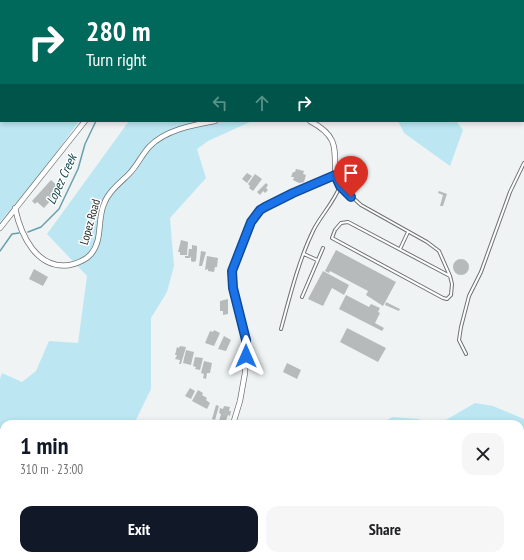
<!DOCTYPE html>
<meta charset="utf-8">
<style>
:root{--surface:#fff;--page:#f6f6f6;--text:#202124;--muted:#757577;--accent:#111827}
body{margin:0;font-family:"PT Sans Narrow",sans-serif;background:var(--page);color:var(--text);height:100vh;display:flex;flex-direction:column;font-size:15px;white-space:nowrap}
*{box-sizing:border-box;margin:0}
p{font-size:13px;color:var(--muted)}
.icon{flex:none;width:22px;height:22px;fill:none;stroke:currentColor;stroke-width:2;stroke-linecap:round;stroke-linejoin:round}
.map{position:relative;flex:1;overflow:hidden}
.panel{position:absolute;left:0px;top:420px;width:524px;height:140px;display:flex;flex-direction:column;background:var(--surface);border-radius:12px 12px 0 0;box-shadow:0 2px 6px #0003}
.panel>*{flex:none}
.guide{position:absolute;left:0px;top:0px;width:524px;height:122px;box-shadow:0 2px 6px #0003;background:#00695c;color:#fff;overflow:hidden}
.pin{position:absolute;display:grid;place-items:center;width:34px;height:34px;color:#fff;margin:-41px -17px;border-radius:50% 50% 50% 0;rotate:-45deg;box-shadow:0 0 4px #0007}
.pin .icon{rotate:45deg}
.me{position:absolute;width:44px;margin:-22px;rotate:0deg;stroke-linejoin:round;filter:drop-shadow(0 0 3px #0008)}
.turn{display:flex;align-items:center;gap:14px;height:84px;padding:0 20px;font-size:18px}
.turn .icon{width:52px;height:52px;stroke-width:2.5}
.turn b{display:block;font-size:28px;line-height:34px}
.lanes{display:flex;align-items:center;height:38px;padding:0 20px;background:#0003;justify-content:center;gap:20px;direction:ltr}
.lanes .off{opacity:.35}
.round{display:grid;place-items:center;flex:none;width:42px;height:42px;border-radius:12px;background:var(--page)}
.overview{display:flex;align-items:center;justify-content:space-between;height:68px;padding:0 20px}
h1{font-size:24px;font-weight:700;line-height:30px;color:var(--accent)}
.action{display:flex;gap:8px;margin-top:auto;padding:8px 20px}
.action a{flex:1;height:46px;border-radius:12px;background:var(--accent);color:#fff;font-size:16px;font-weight:700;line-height:46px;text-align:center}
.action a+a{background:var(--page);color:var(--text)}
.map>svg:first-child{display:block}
.green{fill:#bce7f2}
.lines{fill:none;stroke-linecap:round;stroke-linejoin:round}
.stream{stroke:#69a0ad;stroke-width:1.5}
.building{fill:#b6babb}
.lane-casing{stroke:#6e7273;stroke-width:4}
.street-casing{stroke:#6e7273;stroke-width:6}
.lane{stroke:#fff;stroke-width:2}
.street{stroke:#fff;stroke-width:4.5}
.route-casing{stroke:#114b97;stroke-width:10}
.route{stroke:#1a73e8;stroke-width:7}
.labels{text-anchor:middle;stroke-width:3;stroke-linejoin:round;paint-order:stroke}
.street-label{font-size:12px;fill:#272829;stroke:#fff}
.water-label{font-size:13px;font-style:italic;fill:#083d47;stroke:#fff}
</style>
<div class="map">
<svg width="524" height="560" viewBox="0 0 524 560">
<rect width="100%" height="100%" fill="#eff3f4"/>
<path class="green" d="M0,0H153L1,1V121H79L46,167L0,222Z
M129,121H252L208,141L197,149L206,178L170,218L174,266L167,292L151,318V389L134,424H4V439L0,428V379L2,373L22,382L36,371L49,341L78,343L87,276L47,234Z
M398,121H456L463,130L450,166L404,133Z
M475,403L493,406L524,419V560H24V556H520V424H439Z
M392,417L419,419L420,424H381Z"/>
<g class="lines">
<path class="stream" d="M171,1L172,0
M28,232L41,227L59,209L78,169L85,144L96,121
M0,251L12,234L19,233"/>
</g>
<path class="building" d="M296,169L304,171L303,174L306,175L304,182L299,183L293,180L294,177H291L293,172H295Z
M247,173L252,176L247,183L242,179Z
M255,174L262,179L253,191L249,188L250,186L248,184Z
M51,180L61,189L44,208L37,202L35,204L32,201Z
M266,183L268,185L266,188L268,190L265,193L263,191L260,195L257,192Z
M439,191L447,194L443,206H440L443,195L438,193Z
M181,240L188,242L187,255H180V252H178Z
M192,245L197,246V249L196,261L193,262L191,261V256L190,258H185V256H188L189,249H192Z
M336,250L396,282L383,306L366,295L368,291L330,271L329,273L325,271Z
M201,251L206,252L202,266H199Z
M207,256L218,258L217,267H215L214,272L208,271V269L205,270Z
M453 267a8 8 0 1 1 16 0a8 8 0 1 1-16 0Z
M34,269L48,277L43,286L29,279Z
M323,271L349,285L344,295L332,288L323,306L308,299Z
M346,295L369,307L371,304L380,308L378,312L380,313L375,323L384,328L382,331L339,309Z
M228,299V314L223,315V311H220V301Z
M386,302L400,309L399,311L385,305Z
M347,328L386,348L378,362L340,342Z
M214,330L220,333L214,346L205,343L210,331L213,332Z
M224,336L231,340L226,351L218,349Z
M180,346L186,347L181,364H179L180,360L175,359L177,355H175L177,347L179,348Z
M186,350L194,352L191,365L183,363Z
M195,357L203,358L200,370L195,369L196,367L193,366Z
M204,361L212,363L210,373H207L206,379L203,378L204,374L201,373Z
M287,363L301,370L297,379L283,372Z
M190,388L195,391L191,399L185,396Z
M198,390L203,393L202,395L207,398L206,400L210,403L207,409L192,401Z
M216,405L219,406L215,420L212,419Z
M224,406L230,407L229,411H231L230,416L228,415L225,423L219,421L221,414L219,413L220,408L223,409Z"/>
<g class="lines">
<g class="lane-casing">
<path id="lane" d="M523,5L524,4
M335,175L340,186L361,205L427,242L439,251L450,276L452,284L451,295L447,299L443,298L332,238L335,230L341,223L348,222L450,276
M400,249L408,232
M304,254L317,260
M302,297L323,248
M281,329C290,296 299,259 314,229C322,214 334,202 340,186
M466,354L459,340L461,327L469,296L481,272L510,192L524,163"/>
</g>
<g class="street-casing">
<path id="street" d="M157,1L158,0
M15,208C21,236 37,270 70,265C78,263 86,260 91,254C103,240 97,220 104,204C108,192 120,183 129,174C137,166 141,156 149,147C165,130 193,125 215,121
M0,228L85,121
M233,424L240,401L245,373L246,340L233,287L232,271L247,231L251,222L261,210L293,193L335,175C335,147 338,136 310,121"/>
</g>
<use href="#lane" class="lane"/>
<use href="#street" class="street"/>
</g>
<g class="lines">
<g class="route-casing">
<path id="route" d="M246,356V340L233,288L232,271L251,222L260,210L265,207L293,193L335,175L340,186L351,197"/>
</g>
<use href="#route" class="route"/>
</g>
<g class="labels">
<g class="street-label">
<text transform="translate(90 222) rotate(-74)" y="4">Lopez Road</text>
</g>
<g class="water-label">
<text transform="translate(61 179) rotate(-65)" y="5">Lopez Creek</text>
</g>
</g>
</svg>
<div class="pin" style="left:351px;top:197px;background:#d93025"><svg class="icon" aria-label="arrive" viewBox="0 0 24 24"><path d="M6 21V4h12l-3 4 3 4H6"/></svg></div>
<svg class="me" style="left:246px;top:356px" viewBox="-20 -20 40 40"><path d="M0-17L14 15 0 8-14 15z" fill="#1a73e8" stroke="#fff" stroke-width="4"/></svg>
<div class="guide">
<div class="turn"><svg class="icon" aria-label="right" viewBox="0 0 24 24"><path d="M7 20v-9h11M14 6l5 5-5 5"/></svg><div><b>280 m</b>Turn right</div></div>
<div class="lanes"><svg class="icon off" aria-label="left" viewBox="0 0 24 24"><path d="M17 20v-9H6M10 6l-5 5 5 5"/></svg><svg class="icon off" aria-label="ahead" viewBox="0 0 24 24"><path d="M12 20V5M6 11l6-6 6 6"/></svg><svg class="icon" aria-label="right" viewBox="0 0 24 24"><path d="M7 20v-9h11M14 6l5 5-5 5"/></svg></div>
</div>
<section class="panel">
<div class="overview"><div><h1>1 min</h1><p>310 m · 23:00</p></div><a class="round"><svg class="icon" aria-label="close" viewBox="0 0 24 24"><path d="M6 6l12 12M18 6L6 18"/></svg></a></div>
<div class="action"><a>Exit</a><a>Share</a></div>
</section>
</div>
